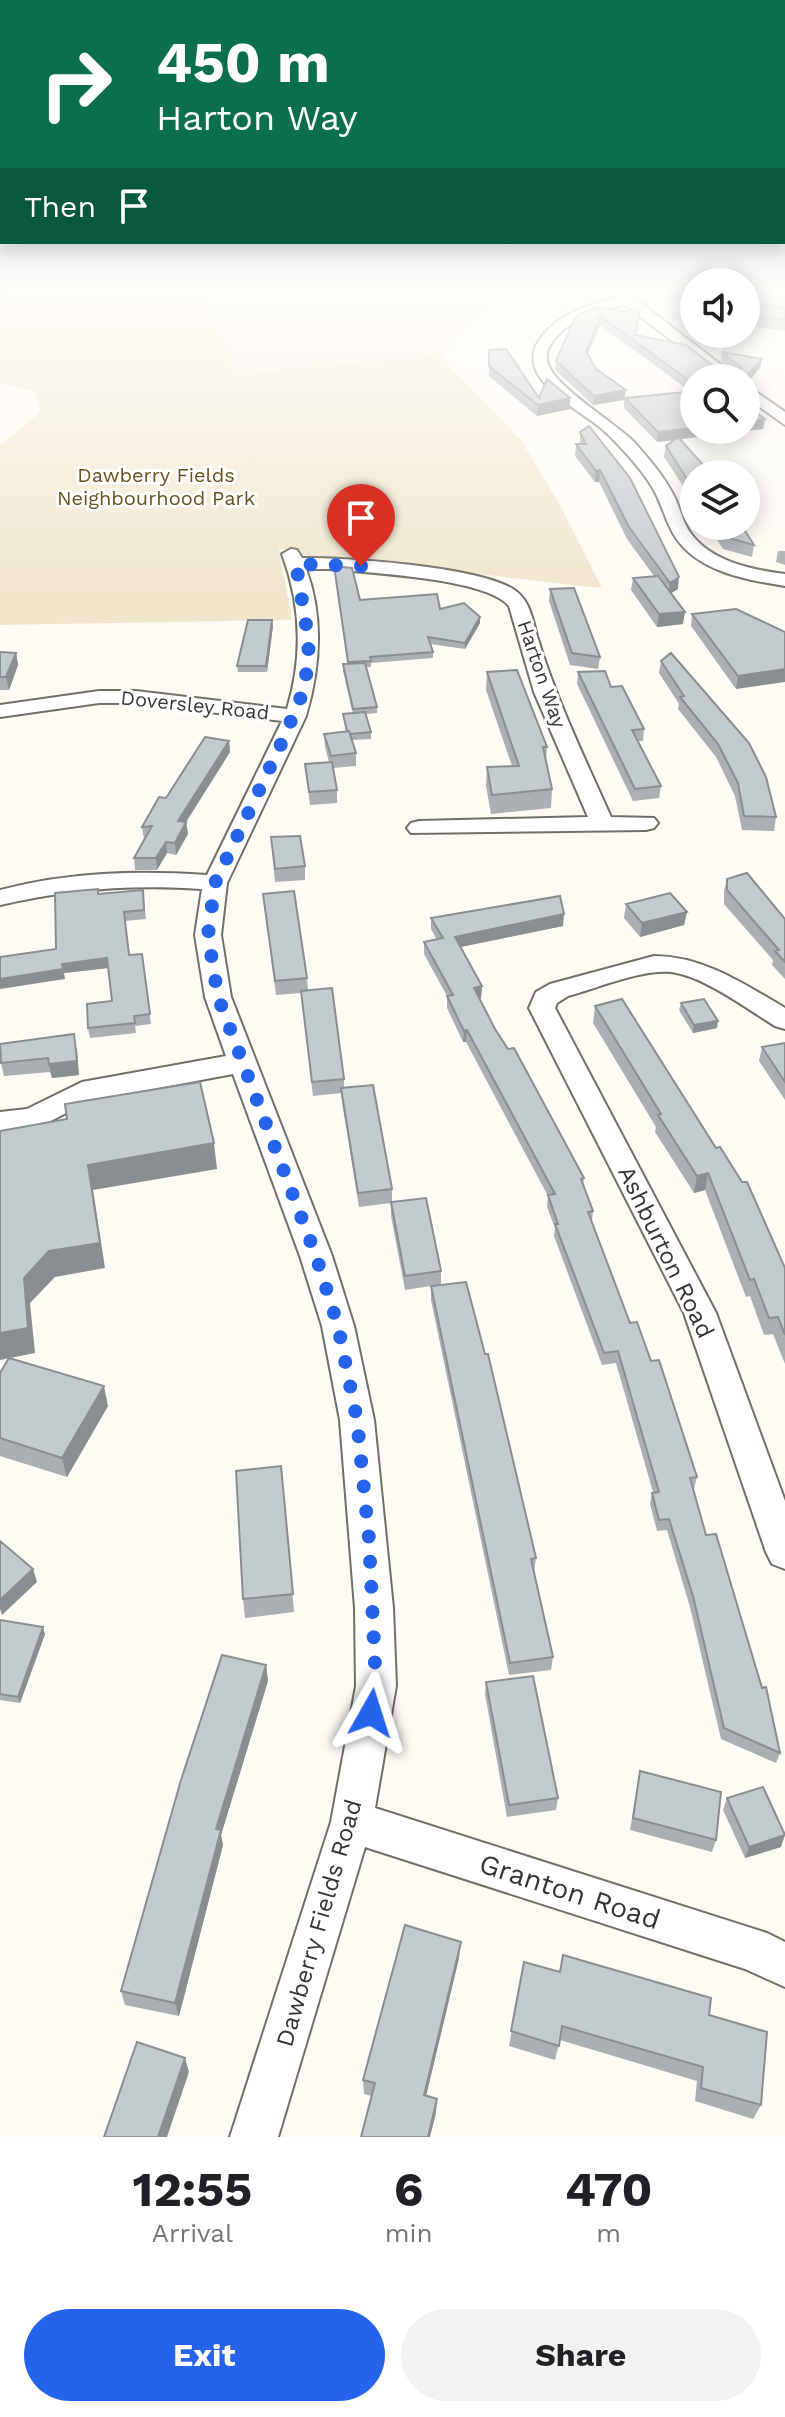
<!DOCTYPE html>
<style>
:root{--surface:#fff;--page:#f2f2f2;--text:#202124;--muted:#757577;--accent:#2563eb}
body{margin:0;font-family:"Work Sans",sans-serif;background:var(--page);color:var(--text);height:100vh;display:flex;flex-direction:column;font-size:30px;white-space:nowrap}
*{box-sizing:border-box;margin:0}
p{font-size:26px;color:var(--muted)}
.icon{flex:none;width:44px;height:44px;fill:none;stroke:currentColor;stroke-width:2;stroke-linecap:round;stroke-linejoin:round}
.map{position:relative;height:2137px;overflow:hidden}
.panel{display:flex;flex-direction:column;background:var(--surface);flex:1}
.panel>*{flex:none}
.banner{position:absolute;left:0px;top:0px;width:786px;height:244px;box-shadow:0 4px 20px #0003;background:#0b6e4f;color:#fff;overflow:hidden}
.tools{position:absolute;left:680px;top:268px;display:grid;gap:16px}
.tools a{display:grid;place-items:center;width:80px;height:80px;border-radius:50%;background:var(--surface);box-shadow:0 4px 20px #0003;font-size:40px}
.pin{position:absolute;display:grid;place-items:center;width:68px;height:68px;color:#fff;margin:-82px -34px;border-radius:50% 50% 50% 0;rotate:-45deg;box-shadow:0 0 8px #0007}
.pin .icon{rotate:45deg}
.me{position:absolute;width:88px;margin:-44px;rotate:6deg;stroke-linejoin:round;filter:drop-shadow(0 0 6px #0008)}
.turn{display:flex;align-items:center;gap:28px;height:168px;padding:0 24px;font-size:36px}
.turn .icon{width:104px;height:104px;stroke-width:2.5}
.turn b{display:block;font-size:56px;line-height:68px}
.then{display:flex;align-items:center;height:76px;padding:0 24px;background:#0003;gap:16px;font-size:30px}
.eta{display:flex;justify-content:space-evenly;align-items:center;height:136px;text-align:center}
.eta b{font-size:48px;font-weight:700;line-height:56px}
.cta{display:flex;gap:16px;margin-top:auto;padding:16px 24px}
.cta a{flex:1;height:92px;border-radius:48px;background:var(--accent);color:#fff;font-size:32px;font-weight:700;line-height:92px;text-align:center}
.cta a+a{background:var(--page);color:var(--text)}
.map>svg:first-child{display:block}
.built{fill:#f5efe1}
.green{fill:#f1e7cf}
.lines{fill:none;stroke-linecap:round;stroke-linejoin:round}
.minor-casing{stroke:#716f68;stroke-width:4}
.minor{fill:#fff;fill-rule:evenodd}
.wall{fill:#a9afb2;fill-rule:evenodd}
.shaded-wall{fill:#898e91}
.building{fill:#c4cbcf;stroke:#898e91;stroke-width:2}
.route{stroke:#2563eb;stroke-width:14;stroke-dasharray:0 25.2}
.labels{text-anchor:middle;stroke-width:6;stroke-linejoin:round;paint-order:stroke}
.far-park-label{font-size:20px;fill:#65521e;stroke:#fff}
.far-street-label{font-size:20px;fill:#363532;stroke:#fff}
.street-label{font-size:24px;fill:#363532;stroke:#fff}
.near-street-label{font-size:28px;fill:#363532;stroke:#fff}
</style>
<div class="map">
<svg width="785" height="2137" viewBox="0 0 785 2137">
<rect width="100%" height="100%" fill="#fefbf4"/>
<path class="built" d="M267,293H604L607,298L569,312L512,298L483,311L444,354L235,375L213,303L247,299Z"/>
<path class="green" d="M20,293H267L247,299L213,303L235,375L444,354L448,364L521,440L560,505L602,588C506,579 410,563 314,557C301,556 294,549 279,549L292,620L0,625V446L40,412L35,391L0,383V299Z"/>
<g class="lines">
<g class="minor-casing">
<path id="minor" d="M614,293H628L738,378H721L625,305C602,308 576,317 559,334C552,341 545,350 547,360C549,384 616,423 634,442C649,459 664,476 674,496C680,508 683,524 692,535C713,562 753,570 785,574V586C747,580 699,572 676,538C667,525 663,508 656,494C648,478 635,463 623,450C615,441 606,432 597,425C570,404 510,374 543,335C562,313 590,303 618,298Z
M669,293H694V300L671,296Z
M746,385L785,412V425L746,397Z
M291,549L297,550L302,558C344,557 488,567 517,592C530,602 533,621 537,636C556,699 584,757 611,817L654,818L658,823L654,828L646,830L411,833L407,828L411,823L419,821L588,817L534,692L509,606C486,578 368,573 329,569H306C324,617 320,668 306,716L227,883L221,935L231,997L332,1256L354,1326L374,1420L393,1608L396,1686L375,1808L767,1933L785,1942V1987L745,1969L365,1847L278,2137H230L331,1822L356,1686L355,1608L340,1420L322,1326L300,1256L233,1074L89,1101L43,1125L0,1132V1112L27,1109L82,1082L226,1056L205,997L195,935L202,889C132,884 68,889 0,905V890C68,872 136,870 207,875L282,721L136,703H99L0,717V705L99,691H136L287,709C303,657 301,605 282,554Z
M654,956C703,956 744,984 785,1008V1029L775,1026C747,1009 704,976 671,972C642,969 597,988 568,996L557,1003L555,1008L716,1313L785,1501V1569L772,1564L766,1552L684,1313L529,1008L536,992L550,984Z"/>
</g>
<use href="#minor" class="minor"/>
</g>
<path class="wall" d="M500,293H522L511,296Z
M688,293H694V310L687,302Z
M746,293H785V305L746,298Z
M746,300L785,308V331L746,325Z
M595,307L639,319L636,335L720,371H733L721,361L722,352L762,359L760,368L694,378V430L765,419L763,429L680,439L694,474V503L664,457L666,446L674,440L657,442L624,408V400L593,405L555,370L556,361ZM600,325L690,391L626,398L596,369L588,354Z
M489,350L539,398L570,409L537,416L489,376Z
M580,432L678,589L671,593L683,624L657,627L631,590L633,578L654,576L627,539L599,482H595L575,456L576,444H580Z
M708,526H742L754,545L752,557L723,549Z
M778,551H785V565L776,562Z
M334,566L360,600L440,609L480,623L465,649L430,644L433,652V658L371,663V667H366L377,707V713L366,714L371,732V739L352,740L356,753V766L333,768L337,790V803L310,805L305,764L329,762L325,747L324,734L346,732L343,714H353L343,671V664H348Z
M550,589L600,657L598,669L570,665L549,601Z
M692,614L785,632L736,689L691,626Z
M273,626L267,672H238L237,666Z
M0,652L16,653L18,665L9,690H0Z
M661,661L776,817L774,831L742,830L735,796L716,757L678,709L679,704L659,673Z
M487,672L547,747L546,759L552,789L551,808L491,814L486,786L487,767L512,766L486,690Z
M578,672L611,687L644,729L643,741H638L661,786L659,798L633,801L577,684Z
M229,741L230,752L186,822L188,834L176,855L167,853L157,870H135L134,858L144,839L142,827L166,798Z
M271,837L305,866V880L275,882Z
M727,879L785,919V979L772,965L773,960L724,904V892Z
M143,890L146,919L125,921L130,955L142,954L151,1024L135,1026L136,1033L90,1038L88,1028L112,1001L108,968L64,973L65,979L56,949L98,894Z
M263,894L307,978L308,990L344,1079V1088L392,1189V1202L441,1271V1285L536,1558L534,1572L553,1657L551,1670L509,1675L431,1300V1286L405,1290L391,1216V1203L359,1207L342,1102L341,1093L313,1096L301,993L276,995Z
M626,904L687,912L684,925L640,937L624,918Z
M431,918L563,926L461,947L482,986L481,998H479L495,1029L584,1178L583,1185L593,1211L592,1222L630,1323L651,1361L697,1477L694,1489H693L706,1535L780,1753L776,1763L721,1739L690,1607L667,1530L657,1531L650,1504L652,1493L653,1492L616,1363L602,1365L554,1236L555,1228L547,1207L548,1196L466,1042H463L447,1008V996L424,954V942L437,940L431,929Z
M681,1003L717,1028L693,1033L679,1010Z
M595,1006L785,1268V1364L773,1334L764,1335L750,1296L746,1297L705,1190L694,1193L655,1132L656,1127L593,1023Z
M785,1043V1100L759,1061L762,1047Z
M77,1048L79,1075L52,1078L50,1072L4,1076L1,1063Z
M0,1373L108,1406L67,1477L0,1456Z
M281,1466L294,1612L245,1618L243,1599Z
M0,1620L45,1634L20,1703L0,1700Z
M266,1665L268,1681L221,1835L223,1845L179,2016L125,2005L121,1991Z
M486,1682L558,1798L556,1810L507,1817L485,1694Z
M640,1771L716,1840L712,1852L630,1830Z
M727,1798L781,1847L745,1858L723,1810Z
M459,1958L426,2096L436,2113L364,2094L363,2080Z
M524,1962L709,2015L761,2105L753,2119L695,2101L697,2081L560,2040L555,2060L509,2046Z"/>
<path class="shaded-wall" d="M0,293H16L0,298Z
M511,293H522L511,296Z
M600,316V325L585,360L586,351Z
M762,359L760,368L746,384V378H744Z
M626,390L624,400L593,405L594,396Z
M570,398V409L537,416L538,405Z
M765,419L763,429L657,442L658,432L694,428V430H746V422Z
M600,470L599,482H595L596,471Z
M679,577L678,589L668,595L670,583Z
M685,612L683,624L657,627L659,614Z
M480,617V623L465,649V643Z
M272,620L273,626L267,672L266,666Z
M16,653L18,665L9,690L6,677Z
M785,669V682L736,689L738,676Z
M229,741L230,752L186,822L188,834L176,855L175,843L178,821Z
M166,842L167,853L157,870L156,858Z
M687,912L684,925L640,937L642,923Z
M564,914L563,926L455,948V937Z
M107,958L108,968L64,973L62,964Z
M63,969L65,979L0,989V979Z
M482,986L481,998L473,1000L474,988Z
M718,1021L717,1028L693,1033L694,1025Z
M467,1030L466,1042H463L464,1031Z
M74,1034L79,1075L52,1078L49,1064Z
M214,1143L217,1169L93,1190L105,1268L55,1277L30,1303L35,1353L0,1360V1333L24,1278L88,1165Z
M708,1173L705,1190L694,1193L697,1176Z
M104,1386L108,1406L67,1477L62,1458Z
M33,1569L37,1582L2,1615L0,1609V1600Z
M43,1627L45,1634L20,1703L18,1697Z
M266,1665L268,1681L221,1835L223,1845L179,2016L175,2003L216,1829Z
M785,1835L781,1847L745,1858L749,1847Z
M461,1942L459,1958L423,2109L424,2095Z
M185,2058L189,2072L167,2137H158Z
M437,2099L436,2113L430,2137H428Z"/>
<path class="building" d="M746,300L785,308V320L746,314Z
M595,307L625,311L637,308L640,310L635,335L686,345L720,371H739L742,368L722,352L762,359L744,378H694V384L600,316L586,351L596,369L626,390L594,396L556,361L576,316Z
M506,349L539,398L547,379L570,398L538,405L489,366V350Z
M694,391V428L658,432L625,398Z
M746,405L765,419L746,422Z
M589,426L630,478L679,577L670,583L629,527L600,470L596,471L576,444H586L580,432Z
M678,437L706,468L710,474H694V490L666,446Z
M718,526H742L754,545L725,537Z
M334,566L352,568L360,600L437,594L440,609L464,603L480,617L465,643L428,637L433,652L370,657L371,661L348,662Z
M658,576L685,612L659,614L633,578Z
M574,588L600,657L572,653L550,589Z
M736,609L785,632V669L738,676L692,614Z
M248,620H272L266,666H237Z
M0,652L16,653L6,677H0Z
M671,653L749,743L766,777L776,817L744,816L738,783L718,744L680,697L684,696L661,661Z
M365,663L377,707L353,709L343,664Z
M517,670L547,747H543L552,789L492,795L487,767L519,766L487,672Z
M605,671L611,687L622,686L644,729L632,730L661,786L635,789L578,672Z
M365,712L371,732L350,734L349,731H347L343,714Z
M349,731L356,753L331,756L324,734Z
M205,737L229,741L178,821L186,822L175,843L166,842L156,858H134L152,826L142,827L159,797L166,798Z
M332,762L337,790L309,792L305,764Z
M300,836L305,866L275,869L271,837Z
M747,873L785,919V962L775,951L779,950L727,890V879Z
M98,889V894L143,890L144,910L124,912L129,955L142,954L150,1014L134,1016L135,1023L88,1028L87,1004L112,1001L107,958L62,964L63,969L0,979V957L56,949L55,893Z
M294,891L307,978L275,981L263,894Z
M670,893L687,912L642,923L626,904Z
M560,896L564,914L455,937L482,986L474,988L495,1029L508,1049L514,1048L584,1178L581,1179L593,1211L588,1212L630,1323L637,1322L651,1361L659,1360L697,1477L690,1478L706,1535L716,1534L762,1688L766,1687L780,1753L724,1728L693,1596L669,1519L659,1520L652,1493L659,1492L618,1351L604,1353L555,1224H558L548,1195L555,1194L467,1030L464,1031L447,996L453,995L424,942L443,938L431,918Z
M332,988L344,1079L312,1082L301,991Z
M622,999L716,1148L720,1147L742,1182H747L785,1268V1335L778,1317L769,1318L754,1279L750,1280L708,1173L697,1176L658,1115L661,1114L595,1006Z
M704,999L718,1021L694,1025L681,1003Z
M74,1034L77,1061L49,1064L48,1058L1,1063L0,1044Z
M785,1043V1082L762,1047Z
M200,1082L214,1143L88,1165L100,1243L49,1251L24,1278L28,1328L0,1333V1131L67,1119L65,1104Z
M373,1085L392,1189L358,1193L341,1088Z
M426,1198L441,1271L405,1276L391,1202Z
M466,1282L485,1354H488L536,1558L531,1559L553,1657L510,1663L431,1286Z
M9,1358L104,1386L62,1458L0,1438V1373Z
M281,1466L293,1594L243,1599L236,1471Z
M0,1541L33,1569L0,1600Z
M0,1620L43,1627L18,1697L0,1694Z
M222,1655L266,1665L216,1829L221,1830L175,2003L121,1991L181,1780Z
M533,1676L558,1798L509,1805L486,1682Z
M640,1771L721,1792L716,1840L633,1818Z
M763,1787L785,1835L749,1847L727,1798Z
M405,1925L461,1942L424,2095L437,2099L428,2137H361L375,2083L363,2080Z
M563,1955L711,1998L709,2015L767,2032L761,2105L701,2088L703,2067L562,2026L559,2046L511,2031L524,1962L560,1972Z
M137,2042L185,2058L158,2137H104Z"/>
<linearGradient id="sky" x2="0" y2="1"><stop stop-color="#95b1c4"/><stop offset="0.49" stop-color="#fffdfa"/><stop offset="1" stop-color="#fffdfa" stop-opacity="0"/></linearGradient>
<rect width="785" height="592" fill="url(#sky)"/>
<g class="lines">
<path class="route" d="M361,566L296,564L309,643L305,687L283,740L215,883L208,935L218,997L316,1256L338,1326L357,1420L369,1539L376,1686L371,1713"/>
</g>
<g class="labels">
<g class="far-park-label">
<text x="156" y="482">Dawberry Fields<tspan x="156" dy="23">Neighbourhood Park</tspan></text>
</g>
<g class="far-street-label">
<text transform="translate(542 674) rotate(71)" y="7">Harton Way</text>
<text transform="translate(195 705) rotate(6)" y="7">Doversley Road</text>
</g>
<g class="street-label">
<text transform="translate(666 1252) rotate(64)" y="8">Ashburton Road</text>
<text transform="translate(319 1923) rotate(-74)" y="8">Dawberry Fields Road</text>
</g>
<g class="near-street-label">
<text transform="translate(570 1891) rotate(18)" y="10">Granton Road</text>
</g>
</g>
</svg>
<div class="tools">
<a><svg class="icon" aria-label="sound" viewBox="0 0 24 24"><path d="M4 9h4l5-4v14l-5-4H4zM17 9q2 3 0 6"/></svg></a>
<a><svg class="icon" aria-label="search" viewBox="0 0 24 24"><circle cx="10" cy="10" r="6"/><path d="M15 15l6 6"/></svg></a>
<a><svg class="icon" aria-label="layers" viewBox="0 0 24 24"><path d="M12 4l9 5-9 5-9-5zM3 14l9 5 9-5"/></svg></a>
</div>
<div class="pin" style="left:361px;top:566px;background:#d93025"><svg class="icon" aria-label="arrive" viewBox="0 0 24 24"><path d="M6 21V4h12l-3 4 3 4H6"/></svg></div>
<svg class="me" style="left:371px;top:1713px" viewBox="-20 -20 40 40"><path d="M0-17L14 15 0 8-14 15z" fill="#2563eb" stroke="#fff" stroke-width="4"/></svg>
<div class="banner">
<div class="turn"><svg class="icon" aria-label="right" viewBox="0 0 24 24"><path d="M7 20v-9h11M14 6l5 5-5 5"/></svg><div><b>450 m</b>Harton Way</div></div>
<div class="then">Then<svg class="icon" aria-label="arrive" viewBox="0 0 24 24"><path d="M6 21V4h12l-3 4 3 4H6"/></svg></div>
</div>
</div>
<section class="panel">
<div class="eta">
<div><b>12:55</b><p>Arrival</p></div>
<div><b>6</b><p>min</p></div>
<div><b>470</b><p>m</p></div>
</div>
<div class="cta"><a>Exit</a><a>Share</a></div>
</section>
